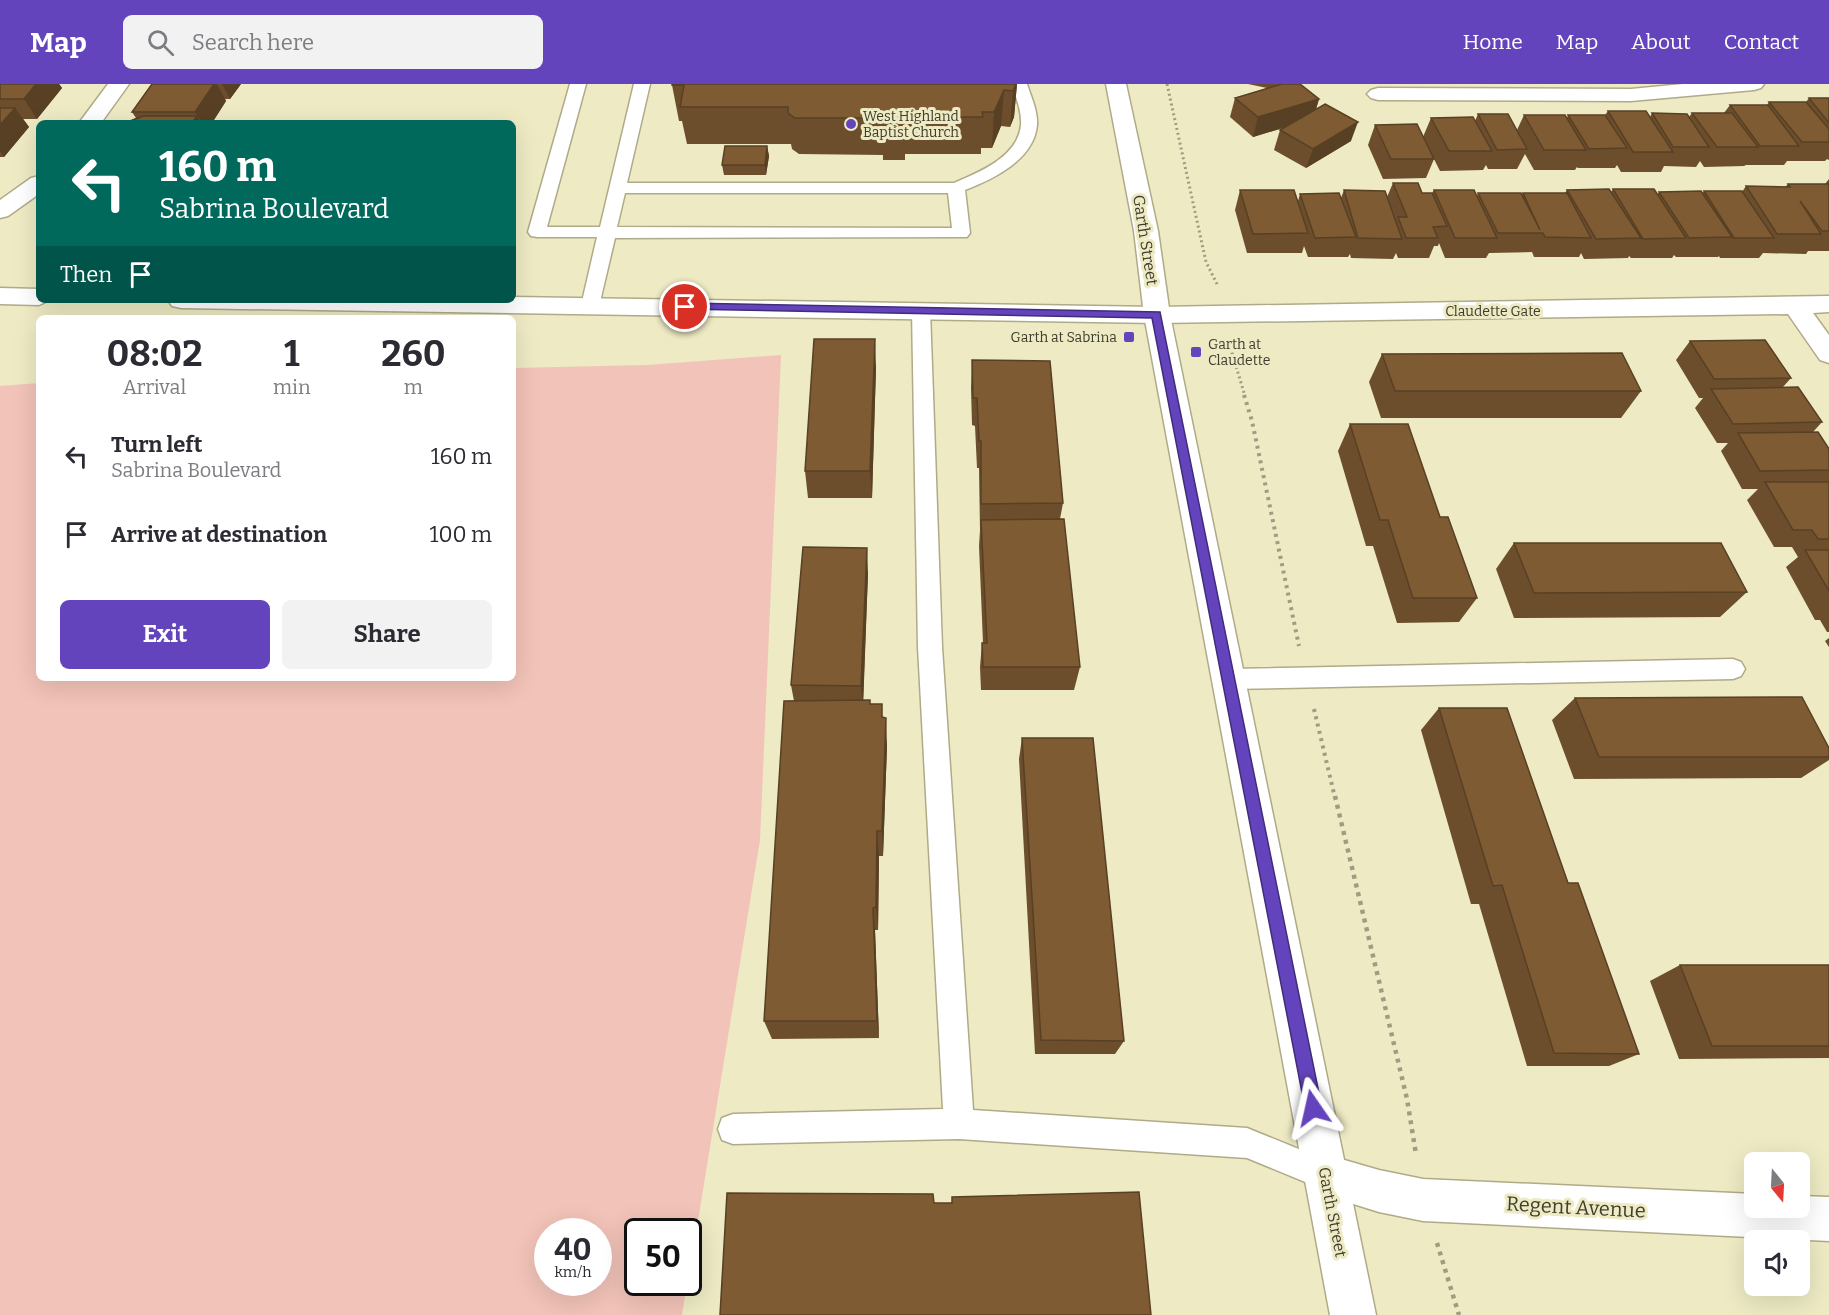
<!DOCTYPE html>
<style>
:root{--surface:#fff;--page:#f2f2f3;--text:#2b2b33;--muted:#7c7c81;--accent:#6444bc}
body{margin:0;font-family:Bitter,serif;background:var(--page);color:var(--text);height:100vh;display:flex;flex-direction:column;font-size:22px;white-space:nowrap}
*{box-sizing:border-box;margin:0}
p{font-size:20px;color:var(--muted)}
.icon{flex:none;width:33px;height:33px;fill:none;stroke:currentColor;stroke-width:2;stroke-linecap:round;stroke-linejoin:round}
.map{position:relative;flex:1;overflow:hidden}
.sheet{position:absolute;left:36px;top:231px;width:480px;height:366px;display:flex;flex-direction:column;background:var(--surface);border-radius:9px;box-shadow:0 6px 24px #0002}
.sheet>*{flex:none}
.guide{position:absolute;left:36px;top:36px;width:480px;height:183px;border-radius:9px;box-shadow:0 6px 24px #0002;background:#00695c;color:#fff;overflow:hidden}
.needle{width:39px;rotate:162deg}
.tools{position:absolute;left:1744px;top:1068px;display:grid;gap:12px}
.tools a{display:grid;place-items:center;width:66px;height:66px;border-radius:9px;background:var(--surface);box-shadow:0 6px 24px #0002;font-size:30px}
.speed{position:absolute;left:534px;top:1134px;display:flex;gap:12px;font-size:30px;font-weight:700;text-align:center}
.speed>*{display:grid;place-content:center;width:78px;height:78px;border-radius:50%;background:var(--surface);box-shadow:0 6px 24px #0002;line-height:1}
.speed small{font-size:15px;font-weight:400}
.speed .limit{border:3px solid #111;border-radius:9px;background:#fff;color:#111}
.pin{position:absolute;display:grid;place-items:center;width:51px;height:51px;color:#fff;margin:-26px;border:3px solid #fff;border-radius:50%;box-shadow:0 2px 6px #0007}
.me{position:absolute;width:66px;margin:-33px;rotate:349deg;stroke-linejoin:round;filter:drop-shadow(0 0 4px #0008)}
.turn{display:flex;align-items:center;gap:21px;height:126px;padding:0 24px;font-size:27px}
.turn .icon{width:78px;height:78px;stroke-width:2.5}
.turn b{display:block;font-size:42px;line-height:51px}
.then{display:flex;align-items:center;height:57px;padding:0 24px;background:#0003;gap:12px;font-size:22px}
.eta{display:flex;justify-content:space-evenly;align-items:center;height:102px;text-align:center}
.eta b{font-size:36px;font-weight:700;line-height:42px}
.action{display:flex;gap:12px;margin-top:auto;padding:12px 24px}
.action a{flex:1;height:69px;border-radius:9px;background:var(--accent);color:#fff;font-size:24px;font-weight:700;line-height:69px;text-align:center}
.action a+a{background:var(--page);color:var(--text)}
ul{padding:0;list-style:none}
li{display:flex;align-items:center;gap:18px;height:78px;padding:0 24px}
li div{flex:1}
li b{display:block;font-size:22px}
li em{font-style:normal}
header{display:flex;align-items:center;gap:36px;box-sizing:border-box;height:84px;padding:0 30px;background:var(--accent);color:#fff}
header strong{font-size:28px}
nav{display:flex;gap:33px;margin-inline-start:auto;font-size:21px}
.search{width:420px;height:54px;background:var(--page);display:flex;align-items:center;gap:15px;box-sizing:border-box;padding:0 21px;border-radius:9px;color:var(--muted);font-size:22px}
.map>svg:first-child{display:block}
.green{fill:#f2c3b8;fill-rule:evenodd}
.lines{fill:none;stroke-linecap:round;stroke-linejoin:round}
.lane-casing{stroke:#afab88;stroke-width:3}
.street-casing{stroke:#afab88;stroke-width:3}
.secondary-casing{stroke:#afab88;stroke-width:3}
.path-far2{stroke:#9f9d81;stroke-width:3;stroke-dasharray:2 3;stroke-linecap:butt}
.path-far1{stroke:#9f9d81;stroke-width:4;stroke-dasharray:3 4.5;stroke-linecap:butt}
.path{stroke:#9f9d81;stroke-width:4.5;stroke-dasharray:4 5;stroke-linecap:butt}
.lane{fill:#fff;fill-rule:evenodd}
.street{fill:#fff;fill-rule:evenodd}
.secondary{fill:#fff;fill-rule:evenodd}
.wall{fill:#6c4e2c}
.shaded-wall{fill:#584024}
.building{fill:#7e5b33;stroke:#584024;stroke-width:1.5}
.route{fill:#6444bc;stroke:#412c7a;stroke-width:1.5}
.poi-dot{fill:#6444bc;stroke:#edeac4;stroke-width:2}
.labels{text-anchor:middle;stroke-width:6;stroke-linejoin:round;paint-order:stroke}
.far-poi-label{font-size:14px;fill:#3e3d2e;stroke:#edeac4;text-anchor:start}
.far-street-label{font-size:14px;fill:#3e3d2e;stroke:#edeac4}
.street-label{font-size:16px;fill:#3e3d2e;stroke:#edeac4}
.near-street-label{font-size:20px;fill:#3e3d2e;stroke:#edeac4}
</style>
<header>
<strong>Map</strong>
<div class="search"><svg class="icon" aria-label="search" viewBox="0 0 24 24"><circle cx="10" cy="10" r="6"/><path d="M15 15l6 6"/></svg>Search here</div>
<nav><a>Home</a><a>Map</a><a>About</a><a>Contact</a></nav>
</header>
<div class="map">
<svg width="1829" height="1231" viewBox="0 0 1829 1231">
<rect width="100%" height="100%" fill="#edeac4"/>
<path class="green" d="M781,271L760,756L689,1192L688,1148H638V1198L687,1199L682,1231H0V302L39,299V594H513V284L648,281ZM548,1148H598V1198H548Z"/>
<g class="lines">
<g class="lane-casing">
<path id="lane" d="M570,0H586L547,143H600L634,0H650L627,99H954C979,88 1018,73 1021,41C1022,27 1016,13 1011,0H1027C1031,13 1038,27 1037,41C1034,76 993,95 965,106L970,149L967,153L615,154L599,222L597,226H583L581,222L597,153H537L531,152L528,148ZM625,109H948L952,144L617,143Z
M921,220L928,222L930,226L942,563L973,1026L1247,1044L1338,1081L1342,1092L1338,1103L1327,1107L1247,1074L959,1055L733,1060L722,1056L718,1045L722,1034L733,1030L943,1025L918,563L912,226L914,222Z
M1733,575L1741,578L1745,585L1741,592L1733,595L1229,605L1221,602L1217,595L1221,588L1229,585Z"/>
</g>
<g class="street-casing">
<path id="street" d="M108,0H129L101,39H79Z
M1683,0H1764L1761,4L1754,6L1631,17L1378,16L1371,14L1367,10L1371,6L1378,4L1631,5Z
M39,92V110L8,132L0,134V116L31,94Z
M0,204L39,205V216H50L39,221L0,220Z
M1829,212V228L1813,229L1829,251V279L1820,276L1788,230L1157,239L181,224L172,222L168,216H513V213L1157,223Z
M1327,1071L1379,1086L1423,1095L1755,1110V1124H1800V1112L1829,1113V1157L1423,1137L1379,1128L1312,1107L1306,1092L1312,1077Z"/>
</g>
<g class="secondary-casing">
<path id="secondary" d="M1106,0H1126L1158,147L1170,231L1376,1231H1330L1144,231L1134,147Z"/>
</g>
<path class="path-far2" d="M1167,0L1206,178L1218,202
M1229,259L1245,312"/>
<path class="path-far1" d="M1244,311L1252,337L1299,562
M1314,625L1335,714"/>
<path class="path" d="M1335,712L1407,1015L1416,1070
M1437,1159L1459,1231"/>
<use href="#lane" class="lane"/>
<use href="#street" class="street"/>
<use href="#secondary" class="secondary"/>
</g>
<path class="wall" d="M0,0H59L62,4L37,35H23L29,43L4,73H0Z
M152,0H241L230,15H225L226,17L212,39H125L136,34L132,28Z
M1017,0L1014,33L1010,43L1001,42L992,64H981V70H905V76H883V71L799,70L792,65L791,60H687L682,37H679L672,1Z
M1248,0H1300L1319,15L1316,25L1351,57L1306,84L1274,66L1280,46L1285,43L1253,53L1230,33L1235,14L1267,4Z
M1809,14H1829V76L1827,75L1825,77H1787L1784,81H1746L1744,82L1704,83L1700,77L1696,83L1664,82L1661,88H1621L1617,81L1615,84H1578L1577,83L1575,86H1534L1525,70L1517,85H1488L1486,81L1483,86L1440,87L1434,75L1426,94L1383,95L1368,61L1375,41L1423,53L1431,34L1475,37L1478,30L1517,46L1524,31L1567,34L1568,31H1605L1608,27L1650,33L1652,29L1689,33L1692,29H1724L1730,21H1767L1769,18H1806Z
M767,62L769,72L766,91H724L722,81Z
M1829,95V167H1808L1806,170L1763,169L1759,174H1720L1719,172L1718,173H1676L1674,171L1672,174H1631L1629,172L1628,174L1584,175L1581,169L1579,173H1534L1532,168L1489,169L1486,174H1445L1439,159L1438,162H1434L1429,174H1398L1396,169L1393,175L1351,174L1350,170L1348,173H1308L1304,162L1302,169H1247L1235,126L1240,106L1298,117L1300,110L1341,114L1344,106L1387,113L1393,99L1422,109H1432L1434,106L1477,112L1478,109L1522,111L1523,109H1565L1567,106L1611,108L1613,105L1657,111L1659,108L1702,110L1704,107L1742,108L1746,102L1785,103L1788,100H1825Z
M1690,257L1791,294L1783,303L1822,338L1813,348L1829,365V548H1827L1820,536H1815L1786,483L1798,473L1792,463H1774L1747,416L1758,405H1742L1721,367L1728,359H1717L1695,324L1703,314H1699L1676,276Z
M1382,270L1641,307L1621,334H1381L1369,298Z
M972,276L1063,419L1060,435L1080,583L1074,606H981L980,583L982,559H983L979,462L980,446L979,384H977L975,342L972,341L971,304Z
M876,283L872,414H808L805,387Z
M1350,340L1440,433L1477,514L1459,538L1397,539L1373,462H1366L1338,367Z
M1514,459L1747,508L1720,533L1514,534L1496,485Z
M868,489L863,616L870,620L883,633L887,662L883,772H879L878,846H875L879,954L772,955L764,937L794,617L791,601Z
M1829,554V563L1825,557Z
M1575,614L1829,664V676L1801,694L1574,695L1552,636Z
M1439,624L1568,799L1639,970L1609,982H1527L1479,820H1471L1421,646Z
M1022,654L1124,957L1115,970H1035L1019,675Z
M1680,881H1829V974L1679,975L1650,897Z"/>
<path class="shaded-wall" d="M36,0H59L62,4L37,35L24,15Z
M214,0H217L226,17L212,39H202L195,28Z
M222,0H241L230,15Z
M1016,0H1017L1014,33L1010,43L1013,7Z
M1004,6L1001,42L992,64L994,28Z
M1319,15L1313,35L1253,53L1258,33Z
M15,24L29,43L4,73L0,67V41Z
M197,32L201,39H192Z
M1358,38L1351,57L1306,84L1313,65Z
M767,62L769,72L766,91L765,81Z
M875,255L876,283L872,414L870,387Z
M867,464L868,489L863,625L861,602Z
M886,634L887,662L883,772L882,747Z
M877,747L879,772L878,846L876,823Z
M873,824L875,846L879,954L877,937Z"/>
<path class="building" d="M0,0H36L24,15H0Z
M152,0H214L195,28H132Z
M672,0H1016L1013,7L1004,6L994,28H982L983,33H905V39H882V34H795L788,29V23H680L684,1H672Z
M1282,0H1300L1319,15L1258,33L1235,14Z
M1809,14H1829V39Z
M1769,18H1806L1829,45V58H1802Z
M1325,20L1358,38L1313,65L1280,46Z
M1730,21H1768L1799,62H1760Z
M0,24H15L0,41Z
M1608,27H1646L1673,68H1633Z
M1652,29L1687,30L1709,63H1673Z
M1692,29H1732L1758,63H1717Z
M1478,30H1508L1527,65L1497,66Z
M1524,31H1565L1586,66H1544Z
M1568,31H1605L1627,64L1589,65Z
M143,32H197L192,39H125Z
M1473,33L1492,67H1449L1431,34Z
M1417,40L1434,75H1391L1375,41Z
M725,62H767L765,81H722Z
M1393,99H1418L1422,109H1432L1447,142L1433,143L1438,154H1406L1398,133H1407Z
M1788,100H1829V147H1822L1800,117L1821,150H1777L1746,102L1790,103Z
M1609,105L1641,154L1596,155L1567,106Z
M1613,105H1654L1686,154L1643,155Z
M1240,106H1294L1308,149L1253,150Z
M1344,106L1385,107L1402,155L1358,154Z
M1434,106H1474L1497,154H1455Z
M1701,107L1732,153L1689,154L1659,108Z
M1704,107H1742L1774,154H1734Z
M1339,109L1356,153L1315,154L1300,110Z
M1478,109H1521L1540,146L1523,109H1567L1591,154L1545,153L1543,149H1498Z
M814,255H875L870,387H805Z
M1765,256L1791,294L1714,295L1690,257Z
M1622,269L1641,307H1395L1382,270Z
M972,276L1050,277L1063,419L981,420V357H979L977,314H973Z
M1798,303L1822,338L1733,340L1711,305Z
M1350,340H1408L1440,433H1448L1477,514H1413L1388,436H1380Z
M1818,348L1829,365V386L1760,387L1738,349Z
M1765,398H1829V455H1818L1812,446H1793Z
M1064,435L1080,583H983L982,559H987L981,436Z
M1514,459H1721L1747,508L1534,509Z
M803,463L867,464L861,602L791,601Z
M1805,466H1829V507Z
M1802,613L1829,664V673H1599L1575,614Z
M870,616V620H882V633L886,634L882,747H877L876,823L873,824L877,937H764L784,617Z
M1439,624H1507L1568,799H1578L1639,970L1554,969L1502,801L1493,802Z
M1022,654H1093L1124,957L1041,956Z
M1680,881H1829V962H1712Z
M1139,1108L1151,1231H720L727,1109L933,1110L934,1119H952V1113Z"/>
<path class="route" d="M685,219L1160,228L1322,1024L1319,1030L1313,1033L1307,1030L1305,1024L1152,234L681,225L680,223Z"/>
<g class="poi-dot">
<circle cx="851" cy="40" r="6"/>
<rect x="1123" y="247" width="12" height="12" rx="3"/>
<rect x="1190" y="262" width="12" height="12" rx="3"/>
</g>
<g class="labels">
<g class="far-poi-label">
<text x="863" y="37">West Highland<tspan x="863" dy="16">Baptist Church</tspan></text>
<text x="1117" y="258" text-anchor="end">Garth at Sabrina</text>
<text x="1208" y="265">Garth at<tspan x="1208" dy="16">Claudette</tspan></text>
</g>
<g class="far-street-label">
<text x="1493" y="232">Claudette Gate</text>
</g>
<g class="street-label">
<text transform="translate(1146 156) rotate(81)" y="6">Garth Street</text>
<text transform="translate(1333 1128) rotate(79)" y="6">Garth Street</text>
</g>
<g class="near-street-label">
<text transform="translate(1576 1123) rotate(3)" y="7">Regent Avenue</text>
</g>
</g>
</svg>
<div class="tools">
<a><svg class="needle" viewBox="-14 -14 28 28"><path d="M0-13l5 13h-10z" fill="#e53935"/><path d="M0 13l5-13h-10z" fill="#7c7c81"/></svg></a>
<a><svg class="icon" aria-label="sound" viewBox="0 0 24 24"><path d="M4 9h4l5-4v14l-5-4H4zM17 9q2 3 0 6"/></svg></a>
</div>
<div class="speed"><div>40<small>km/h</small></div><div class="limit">50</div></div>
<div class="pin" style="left:685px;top:223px;background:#d93025"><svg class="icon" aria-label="arrive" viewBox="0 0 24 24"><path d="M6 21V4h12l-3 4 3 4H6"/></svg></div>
<svg class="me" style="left:1313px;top:1024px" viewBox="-20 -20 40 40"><path d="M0-17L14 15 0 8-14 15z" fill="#6444bc" stroke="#fff" stroke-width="4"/></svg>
<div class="guide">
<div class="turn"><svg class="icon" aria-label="left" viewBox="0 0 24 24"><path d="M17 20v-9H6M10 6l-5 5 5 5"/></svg><div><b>160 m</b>Sabrina Boulevard</div></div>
<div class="then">Then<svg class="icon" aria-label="arrive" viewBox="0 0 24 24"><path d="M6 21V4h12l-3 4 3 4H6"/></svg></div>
</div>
<section class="sheet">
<div class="eta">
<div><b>08:02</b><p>Arrival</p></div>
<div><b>1</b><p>min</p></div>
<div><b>260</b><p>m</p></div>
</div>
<ul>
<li><svg class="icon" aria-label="left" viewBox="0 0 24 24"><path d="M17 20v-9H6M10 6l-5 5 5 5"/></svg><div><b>Turn left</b><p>Sabrina Boulevard</p></div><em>160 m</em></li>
<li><svg class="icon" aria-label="arrive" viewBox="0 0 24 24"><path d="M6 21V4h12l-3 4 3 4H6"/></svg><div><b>Arrive at destination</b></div><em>100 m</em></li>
</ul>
<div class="action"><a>Exit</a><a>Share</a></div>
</section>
</div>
